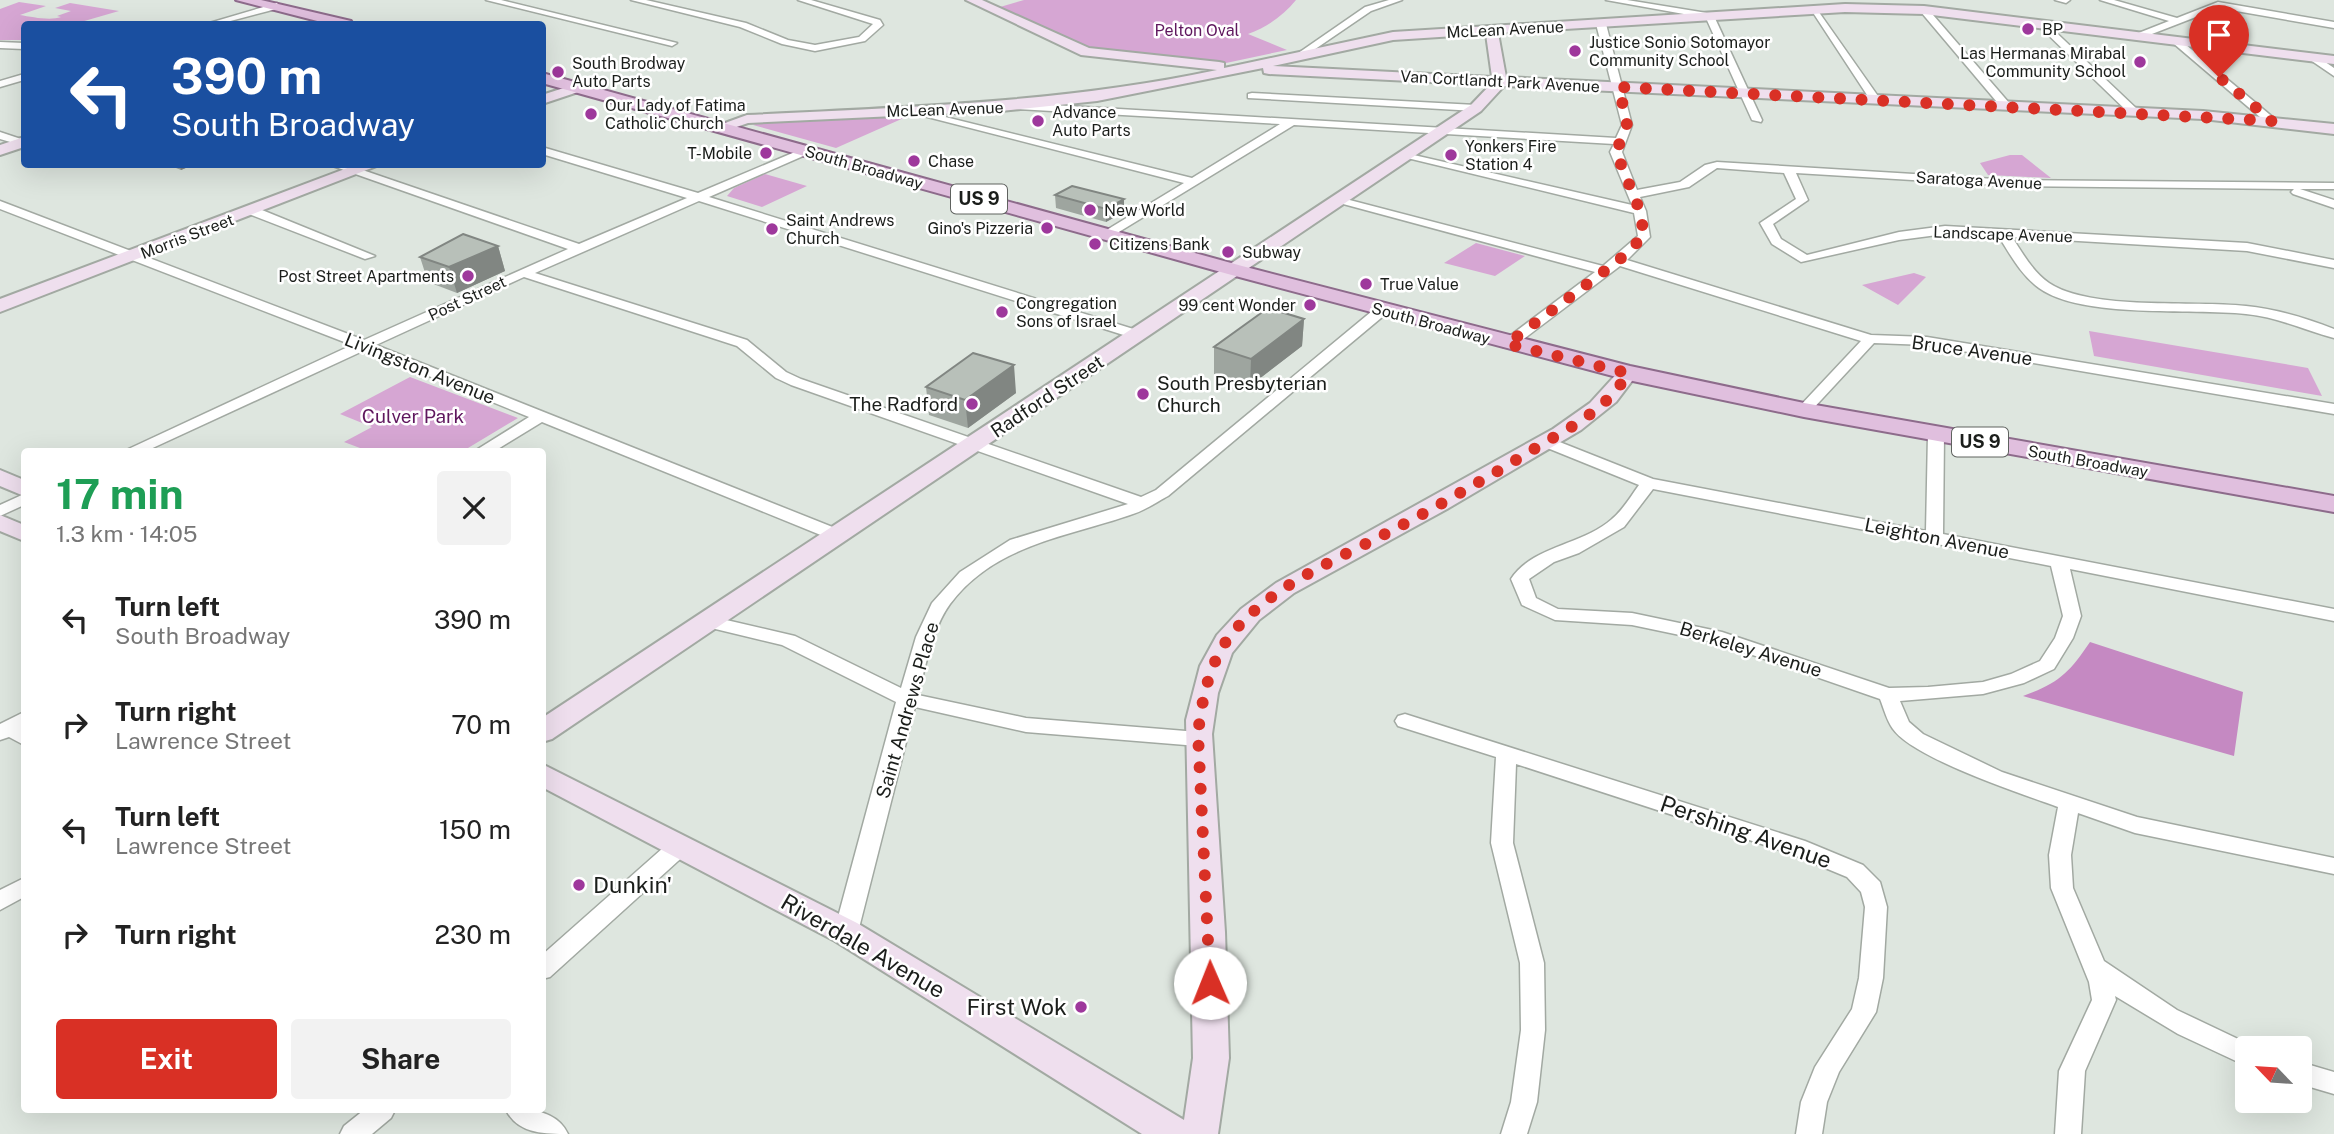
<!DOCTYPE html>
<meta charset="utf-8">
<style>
:root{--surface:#fff;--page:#f2f2f2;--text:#222;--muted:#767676;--accent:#d93025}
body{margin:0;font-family:"Public Sans",sans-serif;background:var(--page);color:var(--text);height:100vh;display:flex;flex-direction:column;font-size:26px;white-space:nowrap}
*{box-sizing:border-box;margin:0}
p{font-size:23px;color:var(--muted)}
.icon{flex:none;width:38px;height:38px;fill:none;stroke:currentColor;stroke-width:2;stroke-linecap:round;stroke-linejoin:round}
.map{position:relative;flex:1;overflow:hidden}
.details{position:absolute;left:21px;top:448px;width:525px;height:665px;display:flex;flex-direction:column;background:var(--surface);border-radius:7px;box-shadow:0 7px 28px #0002}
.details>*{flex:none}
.guide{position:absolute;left:21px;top:21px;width:525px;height:147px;border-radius:7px;box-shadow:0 7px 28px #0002;background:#1a4fa0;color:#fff;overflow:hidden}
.needle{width:46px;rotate:295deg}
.buttons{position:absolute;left:2235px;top:1036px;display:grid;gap:14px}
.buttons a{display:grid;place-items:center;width:77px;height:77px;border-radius:7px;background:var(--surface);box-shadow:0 7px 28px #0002;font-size:35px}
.pin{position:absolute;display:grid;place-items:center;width:60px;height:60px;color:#fff;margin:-72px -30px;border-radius:50% 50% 50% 0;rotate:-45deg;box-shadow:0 0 7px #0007}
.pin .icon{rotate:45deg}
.me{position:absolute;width:77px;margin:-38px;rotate:359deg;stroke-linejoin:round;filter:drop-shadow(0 0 5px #0008)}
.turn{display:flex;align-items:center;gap:24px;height:147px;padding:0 35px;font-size:32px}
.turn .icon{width:91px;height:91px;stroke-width:2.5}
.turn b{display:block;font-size:49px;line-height:60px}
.round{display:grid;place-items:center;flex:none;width:74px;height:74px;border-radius:7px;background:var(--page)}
.headline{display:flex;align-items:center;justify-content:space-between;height:119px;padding:0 35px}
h1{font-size:42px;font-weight:700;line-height:52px;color:#1e9e55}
.cta{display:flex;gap:14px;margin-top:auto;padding:14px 35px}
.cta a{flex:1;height:80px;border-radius:7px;background:var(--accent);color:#fff;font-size:28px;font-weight:700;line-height:80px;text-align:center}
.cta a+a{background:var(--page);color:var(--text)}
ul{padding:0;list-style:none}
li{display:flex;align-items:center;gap:21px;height:105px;padding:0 35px}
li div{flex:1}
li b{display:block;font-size:26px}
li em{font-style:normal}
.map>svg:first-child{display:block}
.green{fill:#d6a6d3}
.forest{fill:#c589c2}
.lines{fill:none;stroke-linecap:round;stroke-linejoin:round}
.street-casing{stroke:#a2a9a2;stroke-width:3}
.secondary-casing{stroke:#a2a9a2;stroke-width:4}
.primary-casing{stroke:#8d6b8b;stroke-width:4}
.street{fill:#fff;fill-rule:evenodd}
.secondary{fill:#efdfee;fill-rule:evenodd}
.primary{fill:#e0bfde;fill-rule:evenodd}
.wall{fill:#9ea59f}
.shaded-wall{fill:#818682}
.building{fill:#b8c0b9;stroke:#818682;stroke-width:2}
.route{stroke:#d93025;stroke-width:12;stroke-dasharray:0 21.6}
.poi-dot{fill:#9e389c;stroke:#fff;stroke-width:2.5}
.labels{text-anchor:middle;stroke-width:5;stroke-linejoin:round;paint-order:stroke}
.far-street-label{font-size:16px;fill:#1b1e1b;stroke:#fff}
.far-poi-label{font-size:16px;fill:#1b1e1b;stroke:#fff;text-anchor:start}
.far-park-label{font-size:16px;fill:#5f175e;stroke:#fff}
.shield{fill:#fff;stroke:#5f625f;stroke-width:2}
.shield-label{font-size:18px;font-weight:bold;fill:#1b1e1b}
.street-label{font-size:19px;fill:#1b1e1b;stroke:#fff}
.poi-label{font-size:19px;fill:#1b1e1b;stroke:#fff;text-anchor:start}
.park-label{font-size:19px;fill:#5f175e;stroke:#fff}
.near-street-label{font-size:23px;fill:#1b1e1b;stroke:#fff}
.near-poi-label{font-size:23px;fill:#1b1e1b;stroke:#fff;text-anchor:start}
</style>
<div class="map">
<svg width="2334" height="1134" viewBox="0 0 2334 1134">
<rect width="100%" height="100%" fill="#dee6df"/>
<path class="green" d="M1024,0H1296C1283,16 1267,27 1248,34L1287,50L1226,63L1116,54L1086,48L1000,7Z
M19,2L46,6L20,15C32,17 50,21 61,17L57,16L71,11L55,8L70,3L119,11L74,24H24V40H0V9Z
M906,117L836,148L753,125L761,122Z
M2010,155H2022L2051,178L1988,175L1980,163Z
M765,174L807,186L762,207L727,196L734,188Z
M1476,243L1525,256L1495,276L1444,263Z
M1914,273L1926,277L1898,305L1862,285Z
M2089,331L2308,368L2322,396L2094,356Z
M410,377L518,418L463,451H368L344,442L372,427L340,414Z"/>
<path class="forest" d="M2090,642L2243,692L2234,756L2023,696C2059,683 2069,673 2090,642Z"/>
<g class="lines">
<g class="street-casing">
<path id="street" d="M486,0H501L677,43L672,46Z
M631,0H646L746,23L788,40L815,45L859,37L873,24L798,0H811L880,20L883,25L865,41L815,51L782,44L740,27Z
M1389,0H1402L1371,11L1305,56L1297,54L1365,7Z
M1606,0H1627L1713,14L1762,120L1761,122L1752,120L1706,18Z
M2055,0H2070L2066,3Z
M2100,0H2114L2177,18L2218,2L2334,22V28L2219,8L2139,39L2136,38V34L2169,21Z
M277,3L280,8L219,24H206Z
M1810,8H1816L1880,99L1879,101H1871Z
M1921,8H1927L2010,104V108H2002L1921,12Z
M1601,21L1606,24L1632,125L1622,152L1637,190L1680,182L1705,165L1717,162L2012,180L2334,183V189H2300L2334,200V208L2293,194L2291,192L2294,189L2012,186L1796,173L1808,200L1773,224L1781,239L1807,255L1899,232L1945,226L2247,243L2334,260V268L2247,251L2012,237C2023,254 2033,272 2049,283C2091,311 2194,300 2246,306C2276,309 2306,318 2334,329V338C2304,330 2277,317 2246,314C2191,308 2082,319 2039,288C2021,275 2010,254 1999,237L1945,234L1899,240L1801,262L1772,244L1760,223L1796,199L1784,173L1717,168L1689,187L1640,197L1646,211L1650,237L1627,260L1871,335L1927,337L2334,404V414L1927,345L1874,343L1809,413L1804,415L1796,410L1799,407L1861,341L1620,266L1513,347H1503V341L1595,272L1332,201L1338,197L1603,266L1638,236L1634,213L1399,156L1405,153L1632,205L1610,152L1614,144L1294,125L1109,238L1105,237V231L1184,183L904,111L909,108L1192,178L1280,124L1017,109L1012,106L1017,103L1616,138L1622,125L1596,24Z
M2039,22H2045L2138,110V114H2130L2039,26Z
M2173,39H2179L2275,119V123H2267L2173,43Z
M0,42L24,43V49L0,48Z
M2309,55H2315L2334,68V76L2309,59Z
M24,74V80L0,87V81Z
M1252,93L1476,105L1481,108L1476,111L1248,98V94Z
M0,132L24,140V146L0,139Z
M542,147L698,193L802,149H810V153L709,197L1143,332V338H1133L699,201L535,273L747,340L786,372L801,379L1141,497L1156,490L1377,307H1387V313L1168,496C1155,503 1144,511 1130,515C1066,537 994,545 950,604C932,629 926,665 918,695L1026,718L1198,732L1205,734L1208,739L1205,744L1198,746L1026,732L915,707L858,932L854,938L846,941L838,938L834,932L896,702L782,645L703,626L700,622L703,618L709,616L795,636L901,688L916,637L932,603L960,572L1010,540L1128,504L791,385L776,378L737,346L524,277L376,345L845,532L848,536L845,540H833L542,422L493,452H473L529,417L365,350L144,452H122L352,345L0,209V201L364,340L568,249L327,164H345L579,244L687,198L542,154Z
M249,208H257L375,256L365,259L249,214Z
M1936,429L1944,434L1943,534L2334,609V621L2070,569L2081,616L2073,638L2054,669L2024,683L1983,694L1900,701L1909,722L1923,734L2002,772L2137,817L2334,858V874L2135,833L2078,813L2071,855L2073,888L2104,961L2177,1010L2257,1048H2247V1065L2238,1062L2178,1034L2115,996L2116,1000L2085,1071L2081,1134H2055L2059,1071L2092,1000L2089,982L2051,888L2049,855L2058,807C2022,794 1913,758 1893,729C1887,721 1884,709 1880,699L1718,643L1632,625L1555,620L1522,605L1511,579C1532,546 1583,545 1612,519C1623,510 1631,496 1639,485L1540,445L1538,442L1540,439H1552L1653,479L1926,531L1928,434ZM1653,489L2051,566L2063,616L2055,638L2040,661L2011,674L1983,682L1928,687L1889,688L1722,632L1632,613L1558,609L1536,598L1529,579L1554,562L1579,553L1624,527Z
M24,494V505L0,516V505Z
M24,712V745L9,737L0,740V724Z
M1405,714L1805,841L1863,865L1880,882L1887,907L1883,978L1876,1012L1839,1072L1827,1102L1822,1134H1796L1801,1102L1815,1067L1852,1009L1859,978L1865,907L1861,892L1847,877L1789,853L1516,764L1513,843L1544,963L1545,1030L1537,1102L1527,1134H1501L1511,1102L1521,1030L1520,963L1491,843L1496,757L1398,726L1395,721L1398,716Z
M680,838L688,840L691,846L688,852L550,977L542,979V955L672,840Z
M24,878V897L0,910V890Z
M2300,1062L2334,1072V1094L2300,1084Z
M364,1110H395L391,1118L372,1134H340L344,1126Z
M506,1110C529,1108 557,1110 568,1134C544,1134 518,1134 506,1110Z"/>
</g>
<g class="secondary-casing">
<path id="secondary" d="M966,0H982L1089,48L1219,62L1224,63V68L1393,32L1845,4L1924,6L2334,56V64L1924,14L1845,12L1498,33L1506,77L2203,111L2334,124V134L2203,119L1504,86L1481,111L552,739L542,742V718L1471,105L1490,85L1269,74L1264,73L1263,68L1097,101L1001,111L748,123L722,132L714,127L747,115C905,107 1062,103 1217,70L1081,55ZM1486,34L1492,77L1273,66L1393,40Z
M576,84L581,85V91L542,104V95Z
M24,137V147L0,155V145Z
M358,164H382L0,312V299Z
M1628,367L1638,373L1616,402L1581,430L1447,509L1294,593L1259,620L1232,653L1218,693L1212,734L1225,932L1229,1058L1218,1134H1142L835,941L542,787V764L857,923L1184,1120L1193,1058L1186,720L1200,666L1217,635L1241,609L1276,583L1553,429L1590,403L1621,369Z
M0,470L24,480V496L0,486Z
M0,515L24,525V541L0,531Z"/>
</g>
<g class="primary-casing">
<path id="primary" d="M236,0H261L351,21L353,24H329Z
M542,73L1242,266L1630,366L1804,403L2334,496V512L1804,417L1628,380L1228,274L542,83Z"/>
</g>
<use href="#street" class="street"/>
<use href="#secondary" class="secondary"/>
<use href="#primary" class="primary"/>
</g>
<path class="wall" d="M166,164H195L181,170Z
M1055,195L1124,212L1106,222L1056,208Z
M498,246L505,271L457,293L428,282L420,257Z
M1304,319L1302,346L1250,386L1214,374V347Z
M926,387L1016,393L968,428L929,415Z"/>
<path class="shaded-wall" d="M179,164H195L181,170Z
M1124,199V212L1106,222V209Z
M498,246L505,271L457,293L449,267Z
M1304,319L1302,346L1250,386L1251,359Z
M1014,365L1016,393L968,428L965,400Z"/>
<path class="building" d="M1072,186L1124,199L1106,209L1055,195Z
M463,234L498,246L449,267L420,257Z
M1268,308L1304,319L1251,359L1214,347Z
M973,353L1014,365L965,400L926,387Z"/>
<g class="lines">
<path class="route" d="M1210,983L1198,734C1202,698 1210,658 1235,630C1275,584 1338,559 1391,531C1440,505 1487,478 1534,449C1569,428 1607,410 1628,373L1507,344L1618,261L1644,236L1640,211L1616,152L1627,125L1619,87L2272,121L2219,77"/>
</g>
<g class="poi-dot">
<circle cx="2028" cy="29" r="7"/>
<circle cx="1575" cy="51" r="7"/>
<circle cx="2140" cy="62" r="7"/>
<circle cx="558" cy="72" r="7"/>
<circle cx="591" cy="114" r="7"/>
<circle cx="1038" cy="121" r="7"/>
<circle cx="766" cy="153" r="7"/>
<circle cx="1451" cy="155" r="7"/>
<circle cx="914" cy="161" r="7"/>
<circle cx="1090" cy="210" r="7"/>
<circle cx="1047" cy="228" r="7"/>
<circle cx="772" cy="229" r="7"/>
<circle cx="1095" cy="244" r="7"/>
<circle cx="1228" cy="252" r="7"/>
<circle cx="468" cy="276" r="7"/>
<circle cx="1366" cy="284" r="7"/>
<circle cx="1310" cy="305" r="7"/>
<circle cx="1002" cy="312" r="7"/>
<circle cx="1143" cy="394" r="7"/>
<circle cx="972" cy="404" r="7"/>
<circle cx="579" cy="885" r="7"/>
<circle cx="1081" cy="1007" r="7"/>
</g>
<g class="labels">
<g class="far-street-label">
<text transform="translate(1505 29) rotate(-3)" y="6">McLean Avenue</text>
<text transform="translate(1500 81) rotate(3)" y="6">Van Cortlandt Park Avenue</text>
<text transform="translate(945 109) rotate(-2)" y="6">McLean Avenue</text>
<text transform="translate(864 167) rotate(16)" y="6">South Broadway</text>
<text transform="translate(1979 180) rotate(3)" y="6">Saratoga Avenue</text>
<text transform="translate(2003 234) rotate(2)" y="6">Landscape Avenue</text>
<text transform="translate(187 236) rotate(-21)" y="6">Morris Street</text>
<text transform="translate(467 298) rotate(-25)" y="6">Post Street</text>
<text transform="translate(1431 323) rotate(15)" y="6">South Broadway</text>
<text transform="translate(2088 461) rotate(10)" y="6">South Broadway</text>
</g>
<g class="far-poi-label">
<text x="2042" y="35">BP</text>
<text x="1589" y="48">Justice Sonio Sotomayor<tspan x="1589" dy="18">Community School</tspan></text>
<text x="2126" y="59" text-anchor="end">Las Hermanas Mirabal<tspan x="2126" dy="18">Community School</tspan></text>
<text x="572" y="69">South Brodway<tspan x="572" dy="18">Auto Parts</tspan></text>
<text x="605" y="111">Our Lady of Fatima<tspan x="605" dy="18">Catholic Church</tspan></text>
<text x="1052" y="118">Advance<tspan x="1052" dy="18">Auto Parts</tspan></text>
<text x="1465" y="152">Yonkers Fire<tspan x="1465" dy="18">Station 4</tspan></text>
<text x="752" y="159" text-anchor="end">T-Mobile</text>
<text x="928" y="167">Chase</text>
<text x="1104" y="216">New World</text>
<text x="786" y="226">Saint Andrews<tspan x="786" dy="18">Church</tspan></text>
<text x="1033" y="234" text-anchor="end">Gino's Pizzeria</text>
<text x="1109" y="250">Citizens Bank</text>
<text x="1242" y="258">Subway</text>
<text x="454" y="282" text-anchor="end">Post Street Apartments</text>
<text x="1380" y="290">True Value</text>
<text x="1016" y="309">Congregation<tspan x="1016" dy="18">Sons of Israel</tspan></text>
<text x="1296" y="311" text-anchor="end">99 cent Wonder</text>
</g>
<g class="far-park-label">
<text x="1197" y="36">Pelton Oval</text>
</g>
<g class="shield">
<rect x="951" y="184.5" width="56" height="29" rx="5"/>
<rect x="1952" y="427.5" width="56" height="29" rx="5"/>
</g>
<g class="shield-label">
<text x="979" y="205">US 9</text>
<text x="1980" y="448">US 9</text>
</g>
<g class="street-label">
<text transform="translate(1972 350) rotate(8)" y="7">Bruce Avenue</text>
<text transform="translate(420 368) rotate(22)" y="7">Livingston Avenue</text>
<text transform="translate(1047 396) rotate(-34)" y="7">Radford Street</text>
<text transform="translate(1937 538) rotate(11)" y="7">Leighton Avenue</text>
<text transform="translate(1751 649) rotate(17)" y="7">Berkeley Avenue</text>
<text transform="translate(907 710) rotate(-74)" y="7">Saint Andrews Place</text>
</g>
<g class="poi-label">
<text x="1157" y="390">South Presbyterian<tspan x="1157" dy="22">Church</tspan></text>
<text x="958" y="411" text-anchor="end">The Radford</text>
</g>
<g class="park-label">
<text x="413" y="423">Culver Park</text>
</g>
<g class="near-street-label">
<text transform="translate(1746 832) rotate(19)" y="8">Pershing Avenue</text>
<text transform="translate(863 946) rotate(30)" y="8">Riverdale Avenue</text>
</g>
<g class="near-poi-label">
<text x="593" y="893">Dunkin'</text>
<text x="1067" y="1015" text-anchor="end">First Wok</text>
</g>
</g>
</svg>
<div class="buttons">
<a><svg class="needle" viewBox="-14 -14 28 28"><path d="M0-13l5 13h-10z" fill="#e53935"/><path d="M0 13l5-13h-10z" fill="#767676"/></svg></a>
</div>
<div class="pin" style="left:2219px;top:77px;background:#d93025"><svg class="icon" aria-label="arrive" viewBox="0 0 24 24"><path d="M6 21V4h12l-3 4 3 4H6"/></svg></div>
<svg class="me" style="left:1210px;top:983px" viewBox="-20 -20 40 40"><circle r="19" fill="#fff"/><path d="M0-13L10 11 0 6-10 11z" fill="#d93025"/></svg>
<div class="guide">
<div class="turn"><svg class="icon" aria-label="left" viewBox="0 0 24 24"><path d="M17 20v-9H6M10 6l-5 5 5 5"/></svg><div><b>390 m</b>South Broadway</div></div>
</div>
<section class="details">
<div class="headline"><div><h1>17 min</h1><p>1.3 km · 14:05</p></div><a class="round"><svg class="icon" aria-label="close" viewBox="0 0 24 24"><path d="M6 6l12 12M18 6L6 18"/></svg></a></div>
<ul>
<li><svg class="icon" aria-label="left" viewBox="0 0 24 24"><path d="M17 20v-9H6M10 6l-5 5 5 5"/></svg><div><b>Turn left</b><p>South Broadway</p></div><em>390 m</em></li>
<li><svg class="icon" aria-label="right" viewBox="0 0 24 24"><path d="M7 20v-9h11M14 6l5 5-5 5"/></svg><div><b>Turn right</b><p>Lawrence Street</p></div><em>70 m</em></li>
<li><svg class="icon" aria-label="left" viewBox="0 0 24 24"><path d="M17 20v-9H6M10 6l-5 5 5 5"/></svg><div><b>Turn left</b><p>Lawrence Street</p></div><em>150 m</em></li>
<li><svg class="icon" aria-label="right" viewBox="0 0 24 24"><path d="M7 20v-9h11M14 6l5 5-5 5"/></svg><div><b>Turn right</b></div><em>230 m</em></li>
</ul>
<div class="cta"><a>Exit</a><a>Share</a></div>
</section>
</div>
